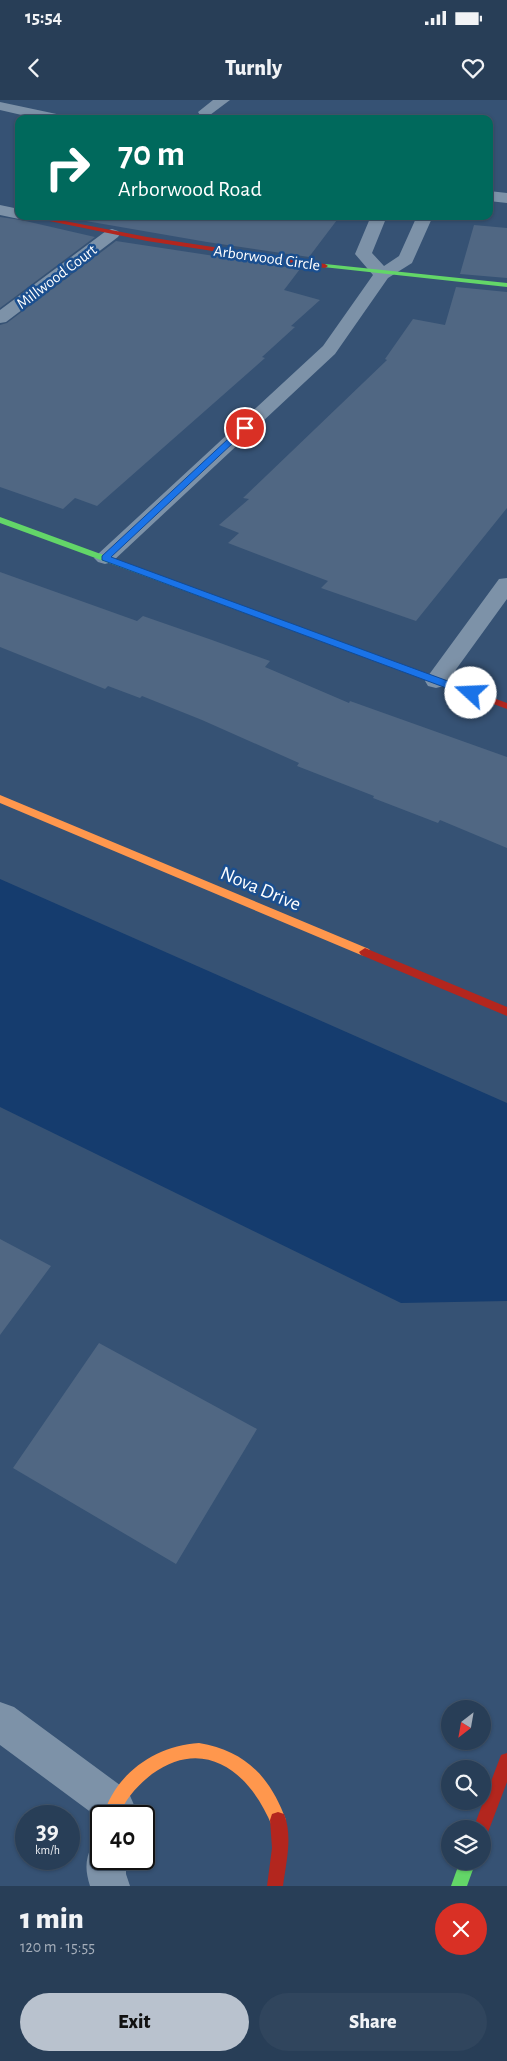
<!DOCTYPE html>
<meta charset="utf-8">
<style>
:root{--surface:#283e57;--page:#30455d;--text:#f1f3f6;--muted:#a5aeba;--line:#44576d;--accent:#b9c2ce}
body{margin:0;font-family:"Alegreya Sans",sans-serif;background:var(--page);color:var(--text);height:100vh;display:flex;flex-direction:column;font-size:19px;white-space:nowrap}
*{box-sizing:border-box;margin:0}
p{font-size:16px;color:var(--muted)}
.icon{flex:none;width:28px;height:28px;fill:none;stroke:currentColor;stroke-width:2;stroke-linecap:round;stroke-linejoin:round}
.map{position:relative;height:1786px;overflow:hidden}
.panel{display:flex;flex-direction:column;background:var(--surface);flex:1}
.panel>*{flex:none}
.hud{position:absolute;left:15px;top:15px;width:478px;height:105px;border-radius:10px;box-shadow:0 1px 4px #0004,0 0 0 1px var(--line);background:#00695c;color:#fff;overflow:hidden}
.needle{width:32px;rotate:211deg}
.fabs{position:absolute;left:441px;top:1600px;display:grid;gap:10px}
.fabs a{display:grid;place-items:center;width:50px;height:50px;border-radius:50%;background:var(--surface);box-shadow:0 1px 4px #0004,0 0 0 1px var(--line);font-size:25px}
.speed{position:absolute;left:15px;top:1705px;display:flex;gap:10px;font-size:25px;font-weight:700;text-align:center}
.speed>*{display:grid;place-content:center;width:65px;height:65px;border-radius:50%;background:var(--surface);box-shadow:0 1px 4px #0004,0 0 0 1px var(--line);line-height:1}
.speed small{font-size:12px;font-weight:400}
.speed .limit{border:2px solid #111;border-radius:8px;background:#fff;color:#111}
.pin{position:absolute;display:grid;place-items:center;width:42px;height:42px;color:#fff;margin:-21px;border:2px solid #fff;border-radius:50%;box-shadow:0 1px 5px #0007}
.me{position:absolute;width:55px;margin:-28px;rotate:290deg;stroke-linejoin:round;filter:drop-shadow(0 0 4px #0008)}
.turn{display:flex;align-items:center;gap:18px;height:105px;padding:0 20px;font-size:22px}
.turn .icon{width:65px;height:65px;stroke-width:2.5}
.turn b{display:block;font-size:35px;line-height:42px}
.round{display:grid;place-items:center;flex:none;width:52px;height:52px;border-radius:26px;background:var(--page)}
.headline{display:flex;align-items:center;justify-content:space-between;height:85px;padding:0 20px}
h1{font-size:30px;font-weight:800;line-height:38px}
.cta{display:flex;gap:10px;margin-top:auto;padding:10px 20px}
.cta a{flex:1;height:58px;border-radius:30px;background:var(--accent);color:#111;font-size:20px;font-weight:800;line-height:58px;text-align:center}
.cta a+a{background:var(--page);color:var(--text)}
.status{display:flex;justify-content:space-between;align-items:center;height:35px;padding:0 25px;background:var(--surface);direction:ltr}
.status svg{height:14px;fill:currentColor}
header{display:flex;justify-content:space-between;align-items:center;height:65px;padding:0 20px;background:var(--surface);font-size:22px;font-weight:800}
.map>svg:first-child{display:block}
.water{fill:#153c6e}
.building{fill:#506783}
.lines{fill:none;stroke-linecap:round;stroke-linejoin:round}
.street{fill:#7d92a8;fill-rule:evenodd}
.fast{fill:#63d668;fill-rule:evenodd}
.slow{fill:#ff974d;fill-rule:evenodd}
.jam{fill:#b3261e;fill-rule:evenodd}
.route{fill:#1a73e8;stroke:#114b97}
.labels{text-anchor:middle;stroke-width:5;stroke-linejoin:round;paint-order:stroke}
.far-street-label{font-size:16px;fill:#fff;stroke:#1b4f8f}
.street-label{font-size:20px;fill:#fff;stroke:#1b4f8f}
</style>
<div class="status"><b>15:54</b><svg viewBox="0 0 49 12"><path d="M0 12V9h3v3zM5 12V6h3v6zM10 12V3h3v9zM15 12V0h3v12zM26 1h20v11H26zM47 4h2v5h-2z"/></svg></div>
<header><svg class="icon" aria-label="back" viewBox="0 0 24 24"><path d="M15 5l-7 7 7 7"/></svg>Turnly<svg class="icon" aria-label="heart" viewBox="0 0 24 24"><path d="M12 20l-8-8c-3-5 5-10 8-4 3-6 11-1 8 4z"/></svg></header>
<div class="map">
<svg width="507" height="1786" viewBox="0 0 507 1786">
<rect width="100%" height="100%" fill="#365274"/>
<path class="water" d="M0,779L507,1003V1201L401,1203L0,1007Z"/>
<path class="building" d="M57,116H340L309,157L207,142Z
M0,117L21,120L95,137L0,208Z
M474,125L507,128V178L460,174Z
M116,141L300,169L284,190L320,200L291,226L295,227L262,257L265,258L97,406L75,398L63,409L0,387V225L7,223Z
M456,187L507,192V408L416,521L321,488L328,481L228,443L239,433L219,425L249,399L243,398L387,260L385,259L413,219L445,225Z
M0,472L137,521L143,516L212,540L270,561L265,567L349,603L350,601L507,657V748L440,720L438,723L373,698L374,696L297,666L299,663L202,620L142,596L140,598L108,586L105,589L0,547Z
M0,1139L51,1166L0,1235Z
M99,1243L257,1329L176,1464L13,1368Z"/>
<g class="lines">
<path class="street" d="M213,0H230L210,15H200L198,12Z
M0,2L66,16L68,19H39L0,10Z
M489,91L507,93V103L489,101Z
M0,105L19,109V116H25L19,119L0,115Z
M371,116H387L372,153L384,166L399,156L417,116H433L412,163L388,178L335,254L112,462L105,464L98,462L94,458L98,454L323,246L373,175L355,154Z
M112,129L118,131L120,134L118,137L6,222L0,223V210L106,131Z
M507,478V499L444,586L436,588L428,586L425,581L428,576L499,479Z
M0,1602L14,1607L128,1691L134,1705L129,1716H101L100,1719L0,1645Z
M101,1741V1759H126V1774L130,1786H90C85,1770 85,1760 92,1745Z"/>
<path class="fast" d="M325,164L507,183V187L323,167L322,166Z
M0,417L379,556L381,558L379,560H373L0,423Z
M460,1761H476L467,1786H451Z"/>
<path class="slow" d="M0,695L369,849L371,852L365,856L361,855L0,703Z
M199,1643C246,1651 270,1677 286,1720L284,1726L278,1728L272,1726C251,1674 206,1635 152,1674C138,1685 125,1699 119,1716H103C116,1673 155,1646 199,1643Z"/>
<path class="jam" d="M25,116H39L147,137L325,164L328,166L325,168L147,141Z
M376,555L507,603V609L373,560L371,558Z
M365,848L507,907V916L361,855L359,852Z
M507,1653V1682L487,1735L482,1737V1729H473L501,1655Z
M278,1712L284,1714C293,1736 286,1763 283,1786H267L272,1748L270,1720L272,1714Z"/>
</g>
<path class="route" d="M242,326L249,328L111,457L475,591V596H468L102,460V456Z"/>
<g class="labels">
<g class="far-street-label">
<text transform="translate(267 157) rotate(8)" y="6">Arborwood Circle</text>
<text transform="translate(56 176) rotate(-37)" y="6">Millwood Court</text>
</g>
<g class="street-label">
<text transform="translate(261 788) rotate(23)" y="7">Nova Drive</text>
</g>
</g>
</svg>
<div class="fabs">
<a><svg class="needle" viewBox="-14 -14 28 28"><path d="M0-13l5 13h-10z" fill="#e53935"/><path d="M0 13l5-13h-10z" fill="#a5aeba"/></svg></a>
<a><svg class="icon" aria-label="search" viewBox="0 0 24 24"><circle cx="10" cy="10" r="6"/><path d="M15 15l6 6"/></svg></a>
<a><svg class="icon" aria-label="layers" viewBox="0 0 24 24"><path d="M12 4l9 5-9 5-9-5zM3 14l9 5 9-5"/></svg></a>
</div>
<div class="speed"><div>39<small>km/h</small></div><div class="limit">40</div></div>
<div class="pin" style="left:245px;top:328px;background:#d93025"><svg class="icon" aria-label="arrive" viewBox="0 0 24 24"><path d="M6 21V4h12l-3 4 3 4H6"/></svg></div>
<svg class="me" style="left:471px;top:593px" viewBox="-20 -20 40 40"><circle r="19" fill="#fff"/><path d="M0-13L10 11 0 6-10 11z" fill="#1a73e8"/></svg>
<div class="hud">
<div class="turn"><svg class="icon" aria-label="right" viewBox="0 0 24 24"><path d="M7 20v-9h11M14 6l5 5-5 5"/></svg><div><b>70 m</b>Arborwood Road</div></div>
</div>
</div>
<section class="panel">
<div class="headline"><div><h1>1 min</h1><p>120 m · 15:55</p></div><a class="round" style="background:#d93025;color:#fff"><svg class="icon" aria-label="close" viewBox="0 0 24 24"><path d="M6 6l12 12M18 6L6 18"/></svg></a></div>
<div class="cta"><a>Exit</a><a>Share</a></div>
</section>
